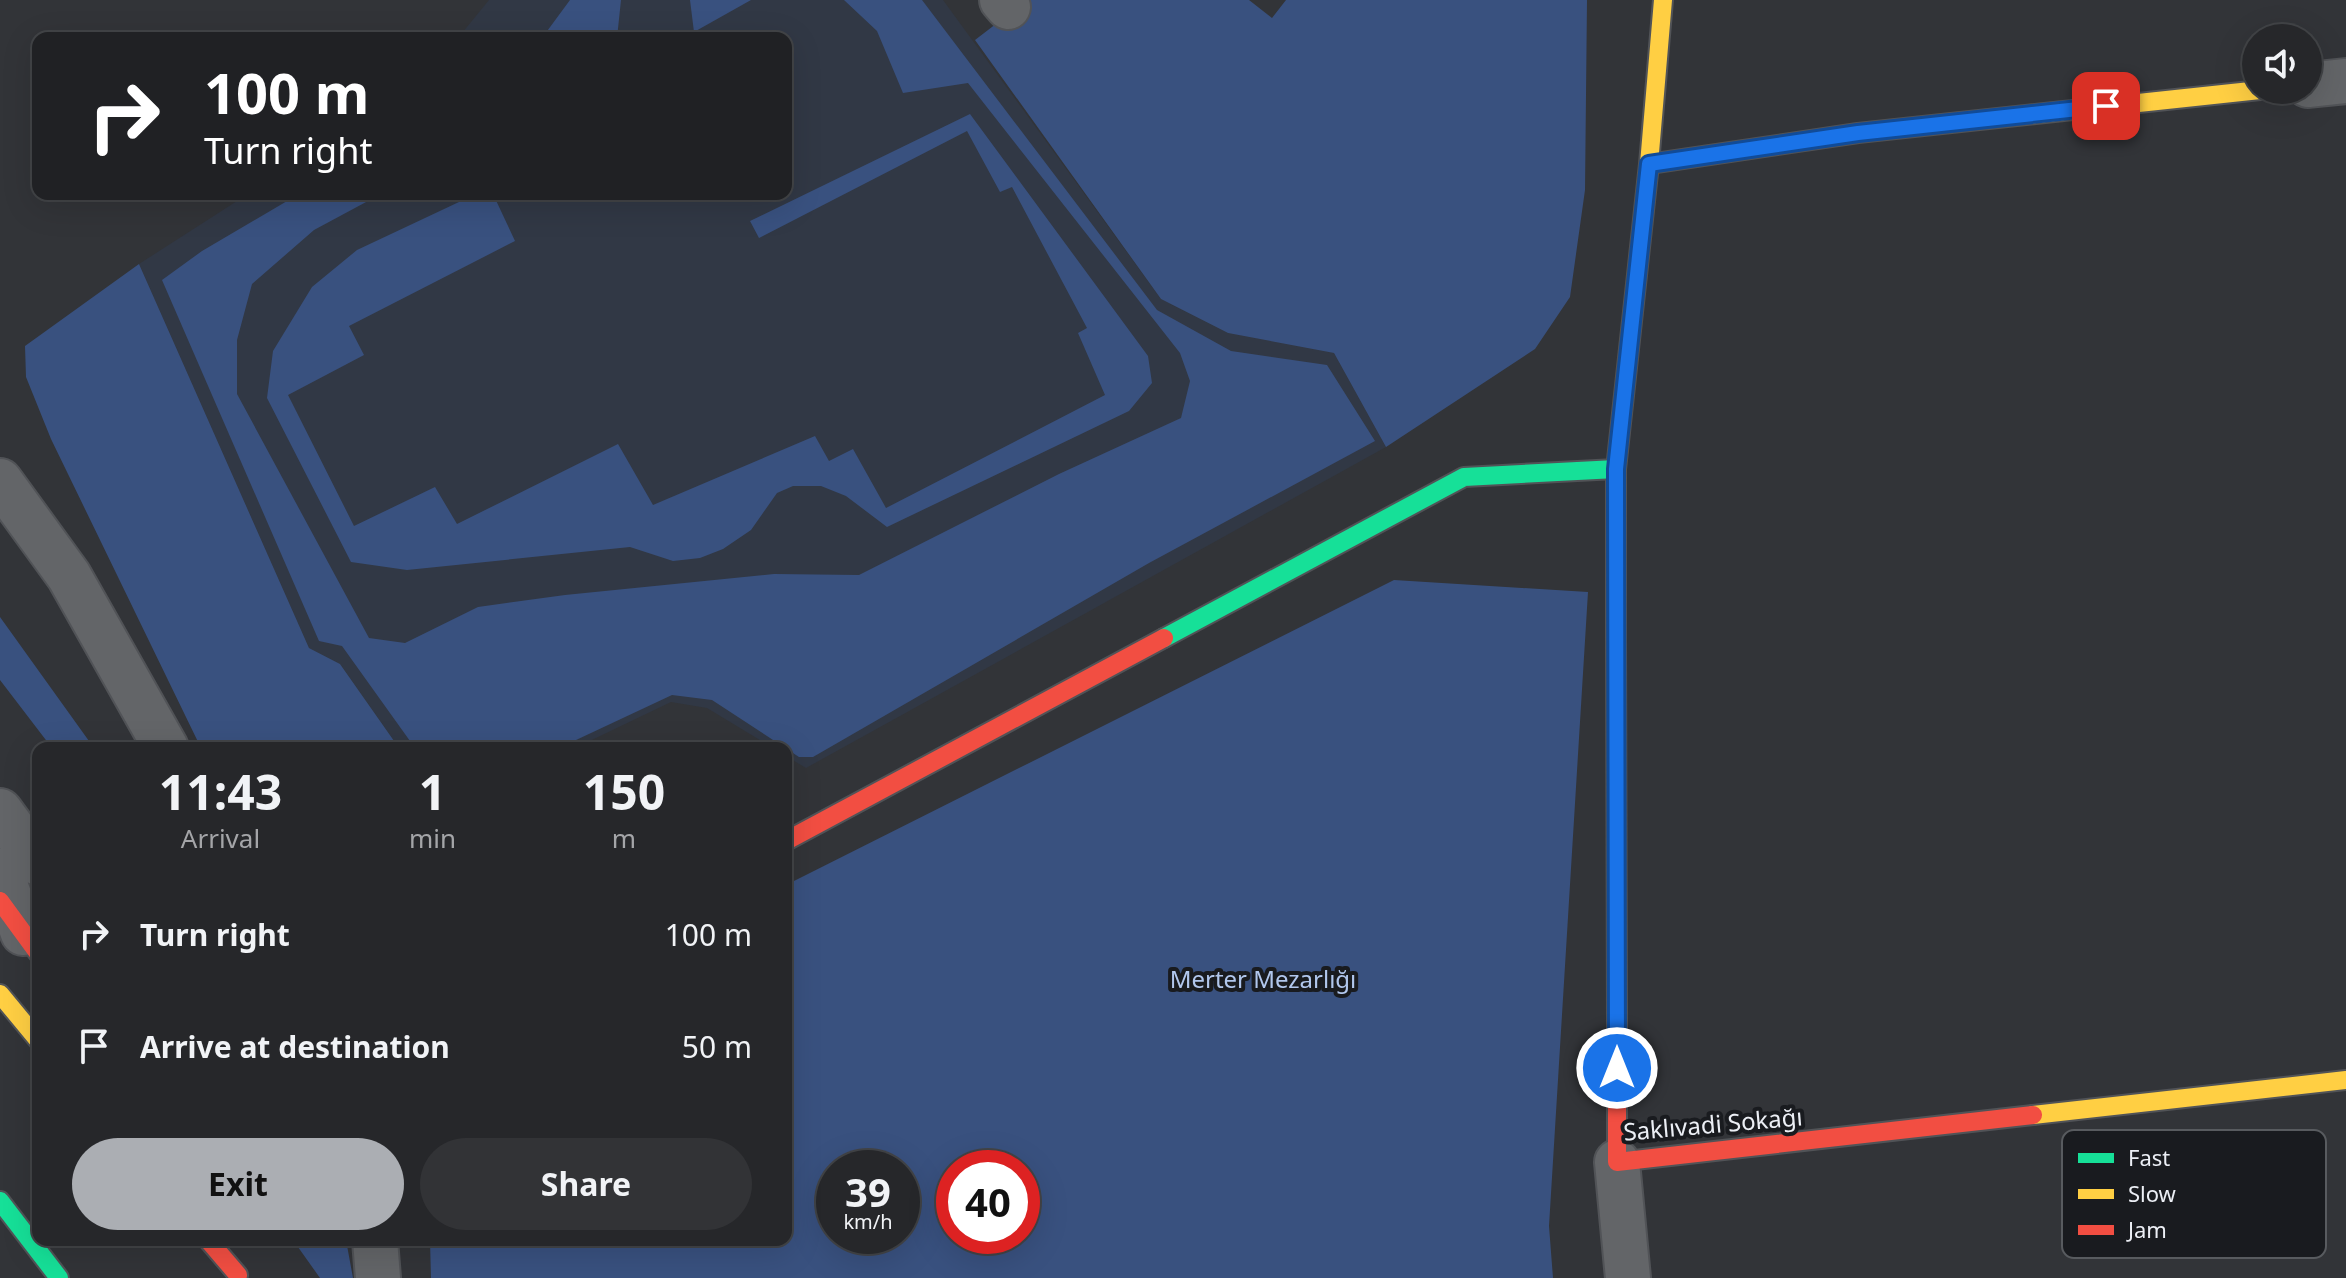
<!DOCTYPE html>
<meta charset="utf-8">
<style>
:root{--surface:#26272a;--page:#323336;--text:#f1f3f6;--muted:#a4a5a8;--line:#424447;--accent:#abaeb3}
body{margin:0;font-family:"Noto Sans",sans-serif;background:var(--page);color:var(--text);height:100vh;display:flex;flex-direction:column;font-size:30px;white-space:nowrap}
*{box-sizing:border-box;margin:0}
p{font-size:26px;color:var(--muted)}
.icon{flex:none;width:44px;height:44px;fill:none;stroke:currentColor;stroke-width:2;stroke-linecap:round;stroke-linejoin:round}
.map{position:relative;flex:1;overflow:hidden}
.drawer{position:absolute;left:32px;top:742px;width:760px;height:504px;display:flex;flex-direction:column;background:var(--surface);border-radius:16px;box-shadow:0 8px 32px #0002,0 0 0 2px var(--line)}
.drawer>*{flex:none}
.hud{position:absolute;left:32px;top:32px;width:760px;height:168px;border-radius:16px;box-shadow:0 8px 32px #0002,0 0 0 2px var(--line);background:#202124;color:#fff;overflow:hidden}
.fabs{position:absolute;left:2242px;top:24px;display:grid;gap:16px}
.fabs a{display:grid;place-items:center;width:80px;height:80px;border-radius:50%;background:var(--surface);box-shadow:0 8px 32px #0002,0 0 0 2px var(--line);font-size:40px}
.speed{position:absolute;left:816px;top:1150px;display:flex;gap:16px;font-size:40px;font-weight:700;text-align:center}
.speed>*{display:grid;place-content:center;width:104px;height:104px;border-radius:50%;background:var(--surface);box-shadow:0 8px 32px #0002,0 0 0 2px var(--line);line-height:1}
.speed small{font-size:20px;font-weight:400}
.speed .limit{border:12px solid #d22;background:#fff;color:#111}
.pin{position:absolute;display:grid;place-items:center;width:68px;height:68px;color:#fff;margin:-34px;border-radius:16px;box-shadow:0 4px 12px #0006}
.me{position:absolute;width:88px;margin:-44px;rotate:0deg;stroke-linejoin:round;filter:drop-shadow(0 0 6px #0008)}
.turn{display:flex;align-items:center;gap:28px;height:168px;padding:0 40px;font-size:36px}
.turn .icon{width:104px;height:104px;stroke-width:2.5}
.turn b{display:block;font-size:56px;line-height:68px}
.eta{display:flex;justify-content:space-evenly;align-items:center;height:136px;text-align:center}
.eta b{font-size:48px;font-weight:700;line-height:56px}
.primary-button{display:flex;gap:16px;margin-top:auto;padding:16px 40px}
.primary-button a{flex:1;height:92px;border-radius:48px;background:var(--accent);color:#111;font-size:32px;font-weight:700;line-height:92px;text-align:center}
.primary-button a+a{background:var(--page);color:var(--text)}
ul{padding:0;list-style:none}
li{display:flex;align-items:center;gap:24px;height:112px;padding:0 40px}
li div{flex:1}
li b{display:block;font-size:30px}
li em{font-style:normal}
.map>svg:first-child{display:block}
.built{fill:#313845}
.green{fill:#39517f;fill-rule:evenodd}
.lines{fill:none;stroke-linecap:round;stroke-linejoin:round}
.street-casing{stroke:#515357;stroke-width:48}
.fast-casing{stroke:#515357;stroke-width:22}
.slow-casing{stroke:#515357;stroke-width:22}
.jam-casing{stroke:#515357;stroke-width:22}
.street{stroke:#636568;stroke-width:44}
.fast{stroke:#16e098;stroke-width:18}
.slow{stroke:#ffcf43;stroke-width:18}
.jam{stroke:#f24e42;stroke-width:18}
.route-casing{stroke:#114b97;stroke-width:20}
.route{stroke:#1a73e8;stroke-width:14}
.labels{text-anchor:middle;stroke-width:8;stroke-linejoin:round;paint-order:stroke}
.park-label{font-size:24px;fill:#b1c7ed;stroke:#191b1f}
.street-label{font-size:24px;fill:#eceff5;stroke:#191b1f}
.key{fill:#191b1f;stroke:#585b5f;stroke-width:2}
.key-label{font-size:22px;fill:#eceff5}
</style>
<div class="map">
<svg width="2346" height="1278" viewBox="0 0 2346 1278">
<rect width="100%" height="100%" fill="#323438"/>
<path class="built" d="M489,0H943L1161,299L1228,333L1334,353L1386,447L806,768L786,756V748H773L707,708L671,702L575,748H399L340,664L309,648L139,264L248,194H786V38H458Z"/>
<path class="green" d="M570,0H621L617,38H542Z
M690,0H751L694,32Z
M844,0H922L1157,310L1231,351L1327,365L1375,441L1149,563L813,757H799L712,700L672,695L559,748H415L342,646L319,641L162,280L202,251L299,194H381L314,230L252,284L237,340V394L369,638L405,643L478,607L565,595L774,574L859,575L1059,474L1181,418L1190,381L1180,353L968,83L903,93L877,31Z
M1027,0H1249L1272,18L1286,0H1587L1585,190L1570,297L1535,349L1386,447L1334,353L1228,333L1161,299L975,40Z
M970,114L1148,356L1152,383L1129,411L887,527L846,496L821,486H793L777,493L751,530L723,549L700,558L673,561L630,547L407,570L351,562L267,398L273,351L312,287L357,250L476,194H493L515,241L349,326L364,355L288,395L354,526L435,487L457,524L618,444L653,505L815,436L829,461L853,449L886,508L1105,395L1078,333L1087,328L1012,187L1000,192L967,131L759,238L750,221Z
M139,264L309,648L340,664L399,748H201L51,439L26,377L25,346Z
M1394,580L1588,592L1549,1226L1553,1278H431L430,1240H786V885ZM834,1168H902V1236H834ZM954,1168H1022V1236H954Z
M0,617L94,748H52L0,680Z
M293,1240H346L353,1278H320Z"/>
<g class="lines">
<g class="street-casing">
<path id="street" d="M1002,0L1008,7
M2308,85L2346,81
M0,481L69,576L166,748
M0,811L38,863
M0,871L23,933
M1617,1162L1628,1278
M375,1240L378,1278"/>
</g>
<g class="fast-casing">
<path id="fast" d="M1164,638L1464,477L1616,469
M1616,638L1617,1021
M0,1201L59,1278"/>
</g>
<g class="slow-casing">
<path id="slow" d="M1649,164L1858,133L2260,90
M1616,638V469L1649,164L1663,0
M0,994L38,1040
M2033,1115L2346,1080"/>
</g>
<g class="jam-casing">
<path id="jam" d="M786,841L1164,638
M0,901L38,953
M1617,1021V1162L2033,1115
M208,1240L238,1275"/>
</g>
<use href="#street" class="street"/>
<use href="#fast" class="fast"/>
<use href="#slow" class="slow"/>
<use href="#jam" class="jam"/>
</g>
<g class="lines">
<g class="route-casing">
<path id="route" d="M1617,1068L1616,469L1649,164L1858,133L2106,106"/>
</g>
<use href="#route" class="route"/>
</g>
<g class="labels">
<g class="park-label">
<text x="1263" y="988">Merter Mezarlığı</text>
</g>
<g class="street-label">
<text transform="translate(1713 1125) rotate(-5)" y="8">Saklıvadi Sokağı</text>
</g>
</g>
<rect x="2062" y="1130" width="264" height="128" rx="12" class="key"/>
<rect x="2078" y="1153" width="36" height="10" fill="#16e098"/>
<rect x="2078" y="1189" width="36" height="10" fill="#ffcf43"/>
<rect x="2078" y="1225" width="36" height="10" fill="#f24e42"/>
<g class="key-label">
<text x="2128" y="1166">Fast</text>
<text x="2128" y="1202">Slow</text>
<text x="2128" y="1238">Jam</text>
</g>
</svg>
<div class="fabs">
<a><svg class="icon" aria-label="sound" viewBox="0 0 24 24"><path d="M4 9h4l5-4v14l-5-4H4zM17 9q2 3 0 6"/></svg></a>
</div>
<div class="speed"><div>39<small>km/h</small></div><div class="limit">40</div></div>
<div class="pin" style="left:2106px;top:106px;background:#d93025"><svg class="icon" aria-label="arrive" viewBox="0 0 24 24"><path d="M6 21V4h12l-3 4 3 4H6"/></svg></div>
<svg class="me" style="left:1617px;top:1068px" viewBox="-20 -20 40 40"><circle r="17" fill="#1a73e8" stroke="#fff" stroke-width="3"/><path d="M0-11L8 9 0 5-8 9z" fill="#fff"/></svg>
<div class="hud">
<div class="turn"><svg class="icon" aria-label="right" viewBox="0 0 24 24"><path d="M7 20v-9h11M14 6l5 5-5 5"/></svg><div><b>100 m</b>Turn right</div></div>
</div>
<section class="drawer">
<div class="eta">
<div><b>11:43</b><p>Arrival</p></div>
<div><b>1</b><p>min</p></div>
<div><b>150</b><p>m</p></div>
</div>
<ul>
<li><svg class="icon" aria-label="right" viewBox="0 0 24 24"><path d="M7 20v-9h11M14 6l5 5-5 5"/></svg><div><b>Turn right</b></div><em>100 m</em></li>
<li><svg class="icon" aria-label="arrive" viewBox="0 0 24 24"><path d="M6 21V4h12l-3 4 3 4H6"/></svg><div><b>Arrive at destination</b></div><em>50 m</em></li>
</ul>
<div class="primary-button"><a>Exit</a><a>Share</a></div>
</section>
</div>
